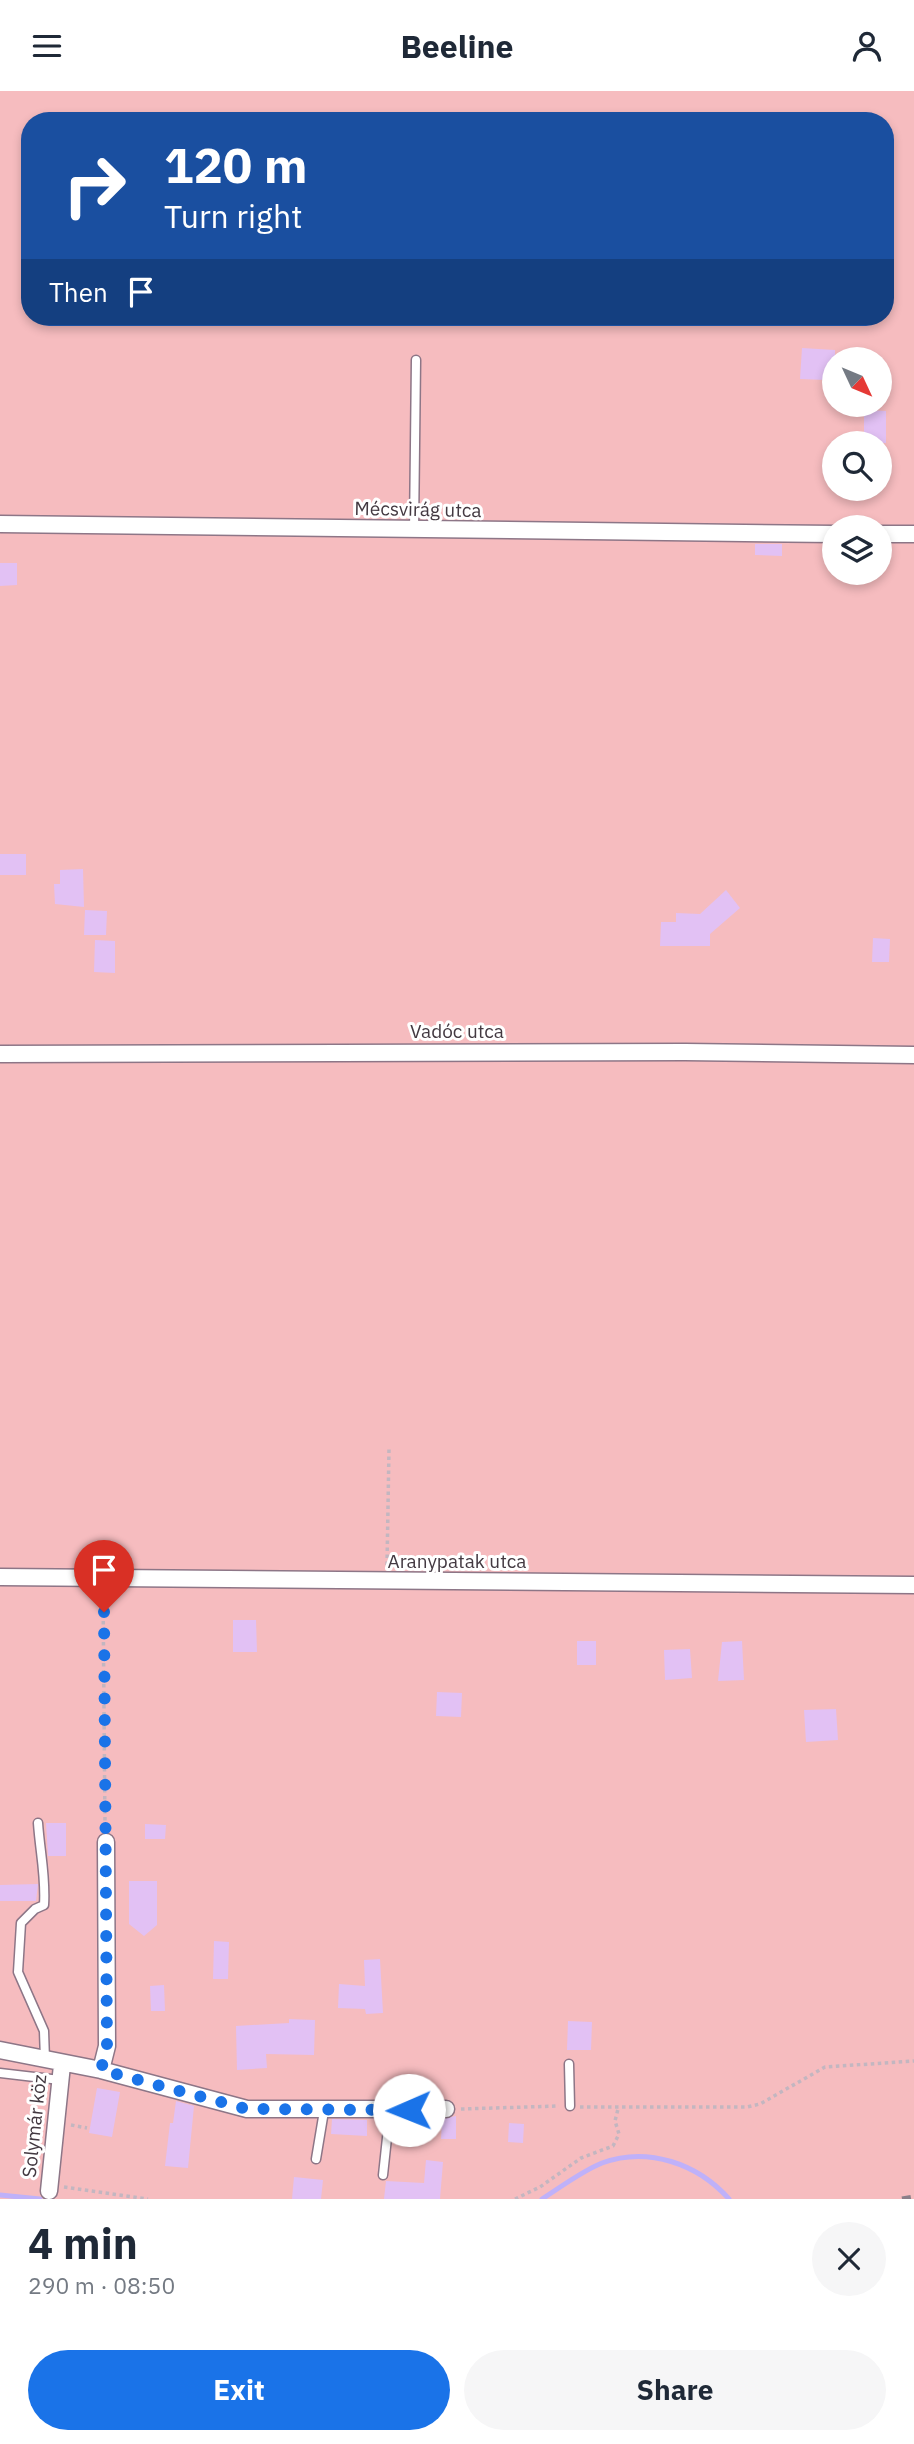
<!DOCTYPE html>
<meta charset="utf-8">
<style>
:root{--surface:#fff;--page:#f6f6f7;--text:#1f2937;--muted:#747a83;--accent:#1a73e8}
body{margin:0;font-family:"IBM Plex Sans",sans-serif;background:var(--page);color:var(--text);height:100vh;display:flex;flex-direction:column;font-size:26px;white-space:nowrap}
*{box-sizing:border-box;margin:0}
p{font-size:23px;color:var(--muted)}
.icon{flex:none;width:38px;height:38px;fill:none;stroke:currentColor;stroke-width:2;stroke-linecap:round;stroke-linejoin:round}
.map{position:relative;height:2108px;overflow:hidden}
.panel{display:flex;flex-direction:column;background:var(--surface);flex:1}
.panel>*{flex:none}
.guide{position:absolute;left:21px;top:21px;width:873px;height:214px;border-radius:28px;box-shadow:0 4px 10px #0003;background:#1a4fa0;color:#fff;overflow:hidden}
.needle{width:46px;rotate:134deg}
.controls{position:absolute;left:822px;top:256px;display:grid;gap:14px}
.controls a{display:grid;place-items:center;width:70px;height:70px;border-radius:50%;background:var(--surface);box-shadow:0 4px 10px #0003;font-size:35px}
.pin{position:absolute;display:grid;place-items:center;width:60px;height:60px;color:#fff;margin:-72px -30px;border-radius:50% 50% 50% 0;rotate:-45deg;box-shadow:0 0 7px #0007}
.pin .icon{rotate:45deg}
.me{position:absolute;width:77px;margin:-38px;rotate:269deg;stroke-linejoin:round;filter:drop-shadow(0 0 5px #0008)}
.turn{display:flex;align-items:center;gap:24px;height:147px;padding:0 28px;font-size:32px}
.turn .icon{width:91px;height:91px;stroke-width:2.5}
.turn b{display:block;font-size:49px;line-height:60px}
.then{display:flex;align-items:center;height:66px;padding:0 28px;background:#0003;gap:14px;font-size:26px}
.round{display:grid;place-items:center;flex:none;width:74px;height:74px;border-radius:37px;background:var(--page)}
.overview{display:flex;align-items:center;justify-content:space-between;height:119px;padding:0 28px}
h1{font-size:42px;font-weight:700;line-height:52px}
.button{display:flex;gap:14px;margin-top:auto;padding:14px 28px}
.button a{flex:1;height:80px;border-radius:42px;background:var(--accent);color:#fff;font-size:28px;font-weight:700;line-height:80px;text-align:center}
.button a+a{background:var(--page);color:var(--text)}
header{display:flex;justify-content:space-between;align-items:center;height:91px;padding:0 28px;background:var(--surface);font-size:32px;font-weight:700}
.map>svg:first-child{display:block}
.green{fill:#f6bcbf;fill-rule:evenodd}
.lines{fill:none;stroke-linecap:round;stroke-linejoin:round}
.stream{stroke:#bfb1f9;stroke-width:5}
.building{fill:#e2c1f4}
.service-casing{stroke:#8d7687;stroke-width:11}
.minor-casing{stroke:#8d7687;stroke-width:19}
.path{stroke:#c3b6c0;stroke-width:3.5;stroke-dasharray:3.5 3.5;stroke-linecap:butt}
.service{stroke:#fff;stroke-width:8}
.minor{stroke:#fff;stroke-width:16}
.rail{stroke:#8b7f89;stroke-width:5;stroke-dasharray:9 9;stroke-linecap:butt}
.route{stroke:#1a73e8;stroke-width:12;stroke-dasharray:0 21.6}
.labels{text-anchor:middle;stroke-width:6;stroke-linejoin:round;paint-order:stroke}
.street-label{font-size:19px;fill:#433941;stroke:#fff}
</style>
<header><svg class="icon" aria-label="menu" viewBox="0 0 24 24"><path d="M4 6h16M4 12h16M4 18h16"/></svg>Beeline<svg class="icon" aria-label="person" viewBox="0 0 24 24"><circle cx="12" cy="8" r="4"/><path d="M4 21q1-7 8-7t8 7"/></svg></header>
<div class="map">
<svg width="914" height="2108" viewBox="0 0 914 2108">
<rect width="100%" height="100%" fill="#feeffa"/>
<path class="green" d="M0,0H914V2108H0ZM30,30H886V226H30ZM835,268H880V313H835ZM835,352H880V397H835ZM835,436H880V481H835Z"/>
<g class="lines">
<path class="stream" d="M0,2104L40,2108
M542,2108C561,2096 582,2080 602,2072C648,2055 698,2073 729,2108"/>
</g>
<path class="building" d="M802,257L835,259V276H827L826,289L800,288Z
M864,319L886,320V352H864Z
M755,453H782V465L755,464Z
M0,472H17V494L0,495Z
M0,763H26V784H0Z
M83,778L84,816L55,813L54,793H60V779Z
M726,799L740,817L710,843V855H660L661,831H676V822L700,823Z
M85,819L107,820L106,844H84Z
M873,847L890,848L889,871H872Z
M95,849L115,850V882L94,881Z
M233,1529H256L257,1561H233Z
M577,1550H596V1574H577Z
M742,1550L744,1589L718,1590L722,1551Z
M690,1558L692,1587L665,1589L664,1559Z
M437,1601L462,1602L461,1626L436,1625Z
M836,1618L838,1649L806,1651L804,1619Z
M46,1732H66V1765H48Z
M145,1733L166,1734L165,1748H145Z
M129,1790H157V1834L144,1845L129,1833Z
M38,1793L36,1810H0V1794Z
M214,1850L229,1851L228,1888H213Z
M380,1868L383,1922L366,1923L365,1918L338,1917L339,1893L365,1895L364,1869Z
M164,1894L165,1920H151L150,1895Z
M289,1928L315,1929L314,1964L266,1963L267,1977L237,1979L236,1935L289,1932Z
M568,1930L592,1931L591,1959H567Z
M97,1997L120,2001L112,2046L89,2042Z
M176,2010L194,2015L188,2077L165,2075L170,2032H173Z
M456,2025V2048H441L442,2028Z
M332,2028L367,2029V2045L331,2043Z
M509,2032L524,2033L523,2052L508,2051Z
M426,2069L443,2071L440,2108H384L386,2090L424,2092Z
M294,2086L323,2089L321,2108H292Z"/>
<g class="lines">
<g class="service-casing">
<path id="service" d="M414,440L416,269
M38,1732C40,1761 46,1786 44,1814L35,1818L21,1832L18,1881L44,1940L45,1969
M569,1973L570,2015
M0,1982L60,1989
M316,2068L324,2020
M383,2084L390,2019"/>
</g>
<g class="minor-casing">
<path id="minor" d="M0,433L835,443
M880,443H914
M0,963L685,961L914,964
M0,1486L914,1494
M0,1959L101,1979L247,2018H446
M101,1979L107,1955L106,1751
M49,2100L62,1974"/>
</g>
<path class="path" d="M387,1474L389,1358
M103,1502L105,1735
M580,2016H747L760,2013L825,1976L914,1970
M461,2018L559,2015
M71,2034L87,2037
M64,2096L148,2108
M515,2108L540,2096L581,2067L613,2055L619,2043L615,2030L618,2018"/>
<use href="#service" class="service"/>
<use href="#minor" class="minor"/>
<path class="rail" d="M902,2108L914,2106"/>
</g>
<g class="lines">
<path class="route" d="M104,1521L107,1955L101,1979L247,2018L409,2019"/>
</g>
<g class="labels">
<g class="street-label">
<text transform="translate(418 418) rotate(1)" y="7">Mécsvirág utca</text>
<text x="457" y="947">Vadóc utca</text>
<text x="457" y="1477">Aranypatak utca</text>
<text transform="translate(34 2035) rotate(-84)" y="7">Solymár köz</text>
</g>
</g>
</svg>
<div class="controls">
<a><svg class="needle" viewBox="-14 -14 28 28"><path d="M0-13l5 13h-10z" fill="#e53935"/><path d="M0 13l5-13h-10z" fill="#747a83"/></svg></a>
<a><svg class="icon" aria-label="search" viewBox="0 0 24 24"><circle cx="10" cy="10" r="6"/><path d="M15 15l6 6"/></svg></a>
<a><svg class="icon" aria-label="layers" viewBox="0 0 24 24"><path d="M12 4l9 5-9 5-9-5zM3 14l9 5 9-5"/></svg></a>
</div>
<div class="pin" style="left:104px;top:1521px;background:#d93025"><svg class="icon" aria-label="arrive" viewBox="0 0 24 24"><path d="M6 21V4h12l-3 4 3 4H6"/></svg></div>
<svg class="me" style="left:409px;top:2019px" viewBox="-20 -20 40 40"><circle r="19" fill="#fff"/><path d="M0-13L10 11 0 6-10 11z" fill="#1a73e8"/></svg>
<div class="guide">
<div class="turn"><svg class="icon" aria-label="right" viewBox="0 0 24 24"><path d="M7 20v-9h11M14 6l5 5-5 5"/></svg><div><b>120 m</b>Turn right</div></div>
<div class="then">Then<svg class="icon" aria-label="arrive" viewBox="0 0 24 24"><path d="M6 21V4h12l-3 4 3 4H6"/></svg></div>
</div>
</div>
<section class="panel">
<div class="overview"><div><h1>4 min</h1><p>290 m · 08:50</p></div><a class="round"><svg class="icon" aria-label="close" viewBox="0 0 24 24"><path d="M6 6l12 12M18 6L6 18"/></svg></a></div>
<div class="button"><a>Exit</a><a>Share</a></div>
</section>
